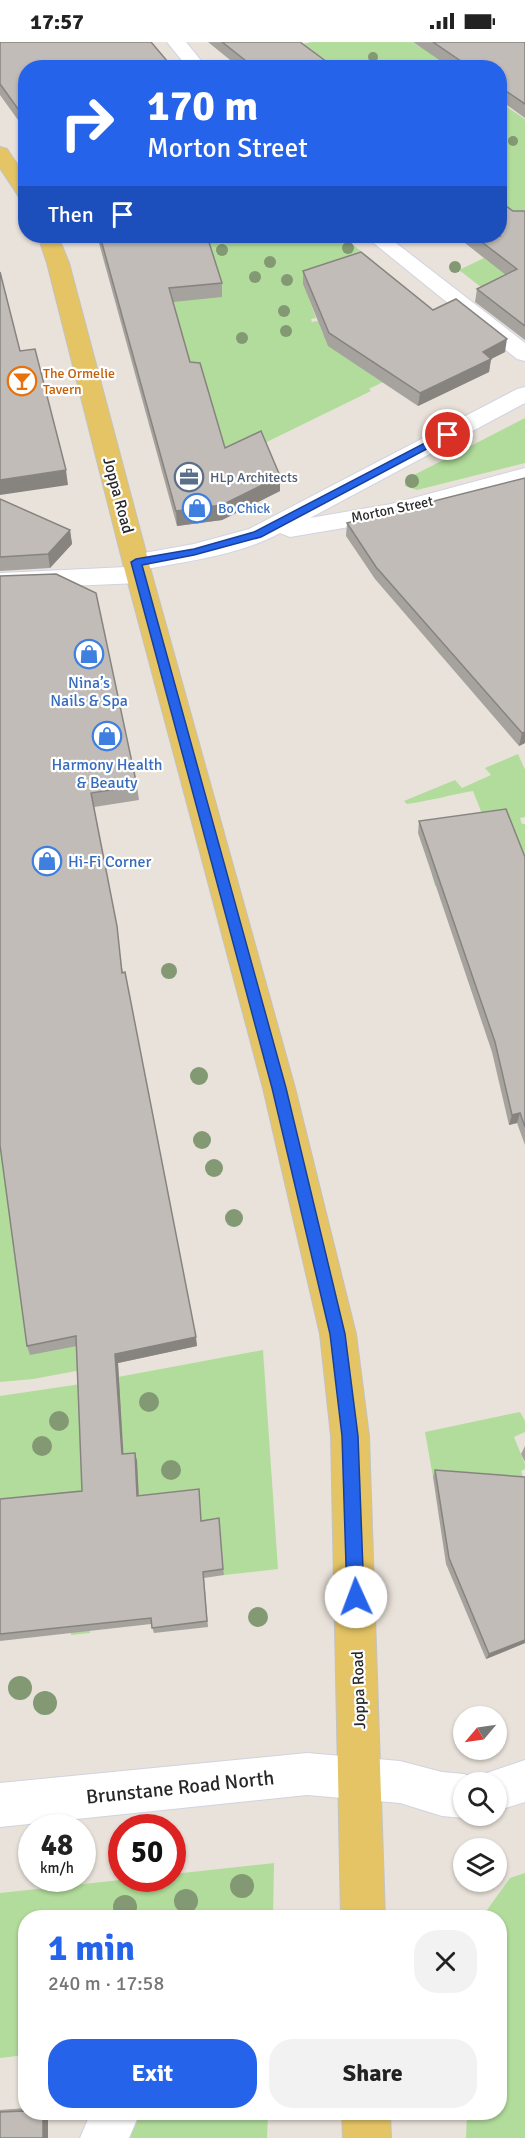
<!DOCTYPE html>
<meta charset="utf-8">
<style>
:root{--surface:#fff;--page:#f2f2f2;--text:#222;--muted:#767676;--accent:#2563eb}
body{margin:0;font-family:Signika,sans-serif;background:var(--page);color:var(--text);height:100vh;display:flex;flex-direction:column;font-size:22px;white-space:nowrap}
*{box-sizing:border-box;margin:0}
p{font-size:20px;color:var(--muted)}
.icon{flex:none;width:33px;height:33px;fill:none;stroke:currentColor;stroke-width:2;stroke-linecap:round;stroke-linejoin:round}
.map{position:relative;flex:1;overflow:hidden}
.drawer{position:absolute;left:18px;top:1868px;width:489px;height:210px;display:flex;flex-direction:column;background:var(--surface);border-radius:24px;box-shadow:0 2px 4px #0004}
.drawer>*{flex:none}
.hud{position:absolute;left:18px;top:18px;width:489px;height:183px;border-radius:24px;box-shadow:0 2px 4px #0004;background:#2563eb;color:#fff;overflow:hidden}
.needle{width:39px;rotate:241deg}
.controls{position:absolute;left:453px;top:1664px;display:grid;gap:12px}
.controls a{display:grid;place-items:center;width:54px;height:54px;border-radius:50%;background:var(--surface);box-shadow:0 2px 4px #0004;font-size:30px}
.speed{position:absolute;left:18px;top:1772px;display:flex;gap:12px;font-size:30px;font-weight:700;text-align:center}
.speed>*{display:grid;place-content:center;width:78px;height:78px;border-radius:50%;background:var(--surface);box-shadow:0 2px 4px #0004;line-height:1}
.speed small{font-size:15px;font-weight:400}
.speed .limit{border:9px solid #d22;background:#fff;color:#111}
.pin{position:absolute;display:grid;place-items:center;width:51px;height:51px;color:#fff;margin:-26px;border:3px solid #fff;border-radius:50%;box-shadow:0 2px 6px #0007}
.me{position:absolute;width:66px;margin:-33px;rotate:358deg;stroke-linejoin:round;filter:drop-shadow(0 0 4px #0008)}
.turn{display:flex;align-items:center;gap:21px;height:126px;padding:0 30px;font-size:27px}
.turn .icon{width:78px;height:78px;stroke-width:2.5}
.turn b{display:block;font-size:42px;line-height:51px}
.then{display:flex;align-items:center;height:57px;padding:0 30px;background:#0003;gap:12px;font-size:22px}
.round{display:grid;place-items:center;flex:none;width:63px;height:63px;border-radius:24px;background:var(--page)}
.headline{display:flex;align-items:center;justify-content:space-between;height:102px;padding:0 30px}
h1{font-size:36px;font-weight:700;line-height:45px;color:var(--accent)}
.action{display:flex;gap:12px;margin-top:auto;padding:12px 30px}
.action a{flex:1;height:69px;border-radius:24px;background:var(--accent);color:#fff;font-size:24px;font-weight:700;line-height:69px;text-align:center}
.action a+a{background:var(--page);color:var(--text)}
.status{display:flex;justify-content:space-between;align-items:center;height:42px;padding:0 30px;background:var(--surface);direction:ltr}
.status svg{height:16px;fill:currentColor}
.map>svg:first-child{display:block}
.green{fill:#b2dc9b}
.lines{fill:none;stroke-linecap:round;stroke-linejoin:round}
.minor-casing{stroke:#d0d3e0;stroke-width:2}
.major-casing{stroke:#c3c3c3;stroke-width:2}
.minor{fill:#fff;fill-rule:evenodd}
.major{fill:#e4c465;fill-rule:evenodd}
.tree{fill:#829973}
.wall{fill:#a6a29d}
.shaded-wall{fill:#878480}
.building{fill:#c1bcb7;stroke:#878480;stroke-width:1.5}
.route{fill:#2563eb;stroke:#184099;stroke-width:1.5}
.labels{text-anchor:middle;stroke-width:4.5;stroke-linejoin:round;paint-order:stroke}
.far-food-label{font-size:14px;fill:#c56008;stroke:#fff;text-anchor:start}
.far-service-label{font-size:14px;fill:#4e5e75;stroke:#fff;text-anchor:start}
.far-shop-label{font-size:14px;fill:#366cbe;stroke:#fff;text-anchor:start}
.far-street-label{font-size:14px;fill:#282828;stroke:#fff}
.street-label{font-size:16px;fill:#282828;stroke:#fff}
.shop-label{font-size:16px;fill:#366cbe;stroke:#fff}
.near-street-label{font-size:20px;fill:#282828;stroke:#fff}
</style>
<div class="status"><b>17:57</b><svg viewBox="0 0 49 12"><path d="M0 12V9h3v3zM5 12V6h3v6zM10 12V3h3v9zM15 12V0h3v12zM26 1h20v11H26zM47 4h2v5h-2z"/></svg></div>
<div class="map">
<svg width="525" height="2096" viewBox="0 0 525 2096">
<rect width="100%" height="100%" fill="#e9e2da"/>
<path class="green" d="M312,0H412L420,5L430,2L461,25L333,26L327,19L307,23L299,3Z
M525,56L504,63L525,77V183L500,179V57Z
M525,190V279L459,228L484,216L474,208Z
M172,194H342L372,218L321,236L307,251L316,276L311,277L312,280L318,279L323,292L340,290L373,334L383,340L369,347L371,349L236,415L226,413L183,340L156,260Z
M525,376V421L417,448L405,444V437L410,435Z
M518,712L525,728V775L520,776L522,782H525V842L505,832L435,844L432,833L484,777L473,749C450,753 429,759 407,762L404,759L455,738L462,746L491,733L485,726Z
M0,1087L111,1298L114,1322L33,1337L0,1340Z
M263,1308L278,1527L224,1533L220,1484L139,1462L137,1419L124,1420L118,1335Z
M81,1342L90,1591L71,1593L68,1458L0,1465V1354Z
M520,1370L525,1379V1390L514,1395L525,1422V1427L521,1429L525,1440L433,1435L425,1390Z
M274,1821L273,1875H26L25,2013L0,2016V1851L139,1836H172L173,1832Z
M525,1831V2096H466L467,2070H500V1875H482L510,1836Z
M138,2070H268L267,2096H125Z"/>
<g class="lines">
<g class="minor-casing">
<path id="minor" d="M167,0H186L207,26H188Z
M365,194H387L525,301V319L517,317Z
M525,345V361L310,476L391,462L525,426V442L391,478L290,495L280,491C242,512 189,519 146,527L152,533L148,539L139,541L0,547V531L127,525L123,520L127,514L194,502L249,487L517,347Z
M307,1711L400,1719L442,1730L464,1732L478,1738L481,1733L525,1718V1760L496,1769V1740H464V1773H470L464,1776L442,1774L400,1761L307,1753L0,1785V1741Z
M91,2070H140L129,2096H80Z"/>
</g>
<g class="major-casing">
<path id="major" d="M0,105L7,107L26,135V157L19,155L0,126Z
M38,194H58L69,221L152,533L295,1046L356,1292L369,1394L385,1875H341L331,1394L320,1292L263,1046L126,533L47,221Z
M342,2070H390L391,2096H343Z"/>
</g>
<use href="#minor" class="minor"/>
<use href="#major" class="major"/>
</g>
<g class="tree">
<circle cx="373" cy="15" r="5"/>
<circle cx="513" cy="99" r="5"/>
<circle cx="348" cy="206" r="6"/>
<circle cx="222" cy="208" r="6"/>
<circle cx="270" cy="220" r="6"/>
<circle cx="455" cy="225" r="6"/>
<circle cx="255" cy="235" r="6"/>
<circle cx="287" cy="238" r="6"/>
<circle cx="284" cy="269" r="6"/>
<circle cx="286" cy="289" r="6"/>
<circle cx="242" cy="296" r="6"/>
<circle cx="412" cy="439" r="7"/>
<circle cx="169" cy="929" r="8"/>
<circle cx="199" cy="1034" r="9"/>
<circle cx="202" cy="1098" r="9"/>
<circle cx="214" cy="1126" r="9"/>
<circle cx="234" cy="1176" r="9"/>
<circle cx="149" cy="1360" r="10"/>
<circle cx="59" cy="1379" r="10"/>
<circle cx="42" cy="1404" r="10"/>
<circle cx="171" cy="1428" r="10"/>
<circle cx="258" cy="1575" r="10"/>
<circle cx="20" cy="1646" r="12"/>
<circle cx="45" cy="1661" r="12"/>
<circle cx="242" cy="1844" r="12"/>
<circle cx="186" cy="1859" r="12"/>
<circle cx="125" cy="1865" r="12"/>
</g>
<path class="wall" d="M0,0L26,26V89L0,53Z
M208,0H300L335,26H240Z
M413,0H525V76L500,58V26H451Z
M513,169H525V298L475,260L477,247L506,233L456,194H500Z
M97,194H207L222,241V255L173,260L190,320L225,406L280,434V449L222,478L177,484Z
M303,229L433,268L505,310L491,317L489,330L418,364L328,304L303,242Z
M525,436V701L519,704L375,537L346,494L347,481Z
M0,457L70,488L72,502L50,526L0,529Z
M0,534L137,744L139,758L94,765L123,931L197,1304L118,1321L123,1412L135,1411L137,1419L139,1454L202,1479L219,1476L224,1533L204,1536L208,1585L154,1591L151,1582L0,1599V1457L82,1449L77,1304L30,1313L27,1304Z
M419,779L525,815V1103L517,1081L509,1083L492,1010L418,791Z
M525,1404V1420L521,1412Z
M435,1428L525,1601L486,1617L446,1522L433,1435Z
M26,2066V2070H48V2096H0V2068Z"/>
<path class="shaded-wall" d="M168,20V26H155Z
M507,297L505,310L491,317L489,330L418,364L420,351L483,310Z
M66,428L68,443L0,453V438Z
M280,434V449L222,478L177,484L176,469Z
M70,488L72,502L50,526L48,512Z
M525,690V701L519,704L522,691Z
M520,1071L517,1081L509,1083L512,1073Z
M196,1295L197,1304L118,1321L124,1420L122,1412L115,1312Z
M135,1411L137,1419L139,1461L137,1454Z
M525,1598V1601L486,1617L489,1612Z
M48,2070V2096H43V2073Z"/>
<path class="building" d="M0,0H151L168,20L155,26H26V78L0,42Z
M222,0H300L335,26H255Z
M433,0H525V62L500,45V26H471Z
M503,162L513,169H525V284L477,247L517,227L474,194H500V163Z
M100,194H207L222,241L169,246L190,320L200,321L225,406L261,389L280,434L222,463L176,469Z
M361,210L433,268L456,257L507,297L483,310L491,317L420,351L329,291L303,229Z
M0,230L20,309L35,307L66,428L0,438Z
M525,436V690L522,691L376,525L347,481Z
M0,457L70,488L48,512L0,515Z
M56,532L96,551L137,744L91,751L117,884L122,931L125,930L196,1295L115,1312L122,1412L135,1411L137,1454L199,1447L201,1479L219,1476L223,1527L203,1530L207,1579L152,1586L151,1576L0,1592V1457L82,1449L76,1294L27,1304L0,1103V534Z
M506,767L525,815V1085L520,1071L512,1073L495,1000L419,779Z
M435,1428L525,1435V1598L489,1612L449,1516Z
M26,2069V2070H35L34,2073H43V2096H0V2070Z"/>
<path class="route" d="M444,391L453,393L261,495L194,513L142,523L286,1046L345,1292L358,1394L364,1555L361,1560L356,1563L350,1560L347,1555L342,1394L330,1292L272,1046L131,520L136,517L194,507L254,490Z"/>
<defs>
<g id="bar-ring" transform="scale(1.5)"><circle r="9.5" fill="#fff" stroke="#e8710a" stroke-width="1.5"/><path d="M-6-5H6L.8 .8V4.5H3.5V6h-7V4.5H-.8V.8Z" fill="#e8710a"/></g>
<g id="office-ring" transform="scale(1.5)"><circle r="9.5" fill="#fff" stroke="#5c6f8a" stroke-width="1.5"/><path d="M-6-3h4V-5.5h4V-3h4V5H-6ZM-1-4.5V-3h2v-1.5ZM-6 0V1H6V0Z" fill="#5c6f8a"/></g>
<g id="shop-ring" transform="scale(1.5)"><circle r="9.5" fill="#fff" stroke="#3f7fe0" stroke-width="1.5"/><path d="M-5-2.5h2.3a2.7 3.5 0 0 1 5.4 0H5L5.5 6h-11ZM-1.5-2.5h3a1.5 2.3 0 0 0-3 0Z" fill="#3f7fe0"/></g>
</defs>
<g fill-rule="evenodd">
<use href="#bar-ring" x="22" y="339"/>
<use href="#office-ring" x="189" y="435"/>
<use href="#shop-ring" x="197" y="466"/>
<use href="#shop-ring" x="89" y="612"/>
<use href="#shop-ring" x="107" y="694"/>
<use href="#shop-ring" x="47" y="819"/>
</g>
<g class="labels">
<g class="far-food-label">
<text x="43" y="336">The Ormelie<tspan x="43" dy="16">Tavern</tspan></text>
</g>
<g class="far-service-label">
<text x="210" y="440">HLp Architects</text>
</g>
<g class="far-shop-label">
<text x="218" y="471">Bo Chick</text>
</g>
<g class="far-street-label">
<text transform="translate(392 467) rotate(-12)" y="5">Morton Street</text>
</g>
<g class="street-label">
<text transform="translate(119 453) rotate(75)" y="6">Joppa Road</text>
<text transform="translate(358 1648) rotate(-92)" y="6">Joppa Road</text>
</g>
<g class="shop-label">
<text x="89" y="646">Nina’s<tspan x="89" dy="18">Nails &amp; Spa</tspan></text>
<text x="107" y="728">Harmony Health<tspan x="107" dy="18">&amp; Beauty</tspan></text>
<text x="68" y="825" text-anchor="start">Hi-Fi Corner</text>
</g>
<g class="near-street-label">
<text transform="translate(180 1745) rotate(-6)" y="7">Brunstane Road North</text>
</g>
</g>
</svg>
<div class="controls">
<a><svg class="needle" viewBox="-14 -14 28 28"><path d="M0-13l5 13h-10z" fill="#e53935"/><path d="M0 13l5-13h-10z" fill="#767676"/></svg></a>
<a><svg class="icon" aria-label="search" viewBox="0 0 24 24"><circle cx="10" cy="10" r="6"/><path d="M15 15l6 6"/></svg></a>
<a><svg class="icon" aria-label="layers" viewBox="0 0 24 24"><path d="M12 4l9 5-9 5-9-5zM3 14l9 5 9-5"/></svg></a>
</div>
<div class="speed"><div>48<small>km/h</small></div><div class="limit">50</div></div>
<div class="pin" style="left:448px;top:393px;background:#d93025"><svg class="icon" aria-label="arrive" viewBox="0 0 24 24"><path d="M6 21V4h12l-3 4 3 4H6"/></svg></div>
<svg class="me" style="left:356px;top:1555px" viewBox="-20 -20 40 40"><circle r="19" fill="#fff"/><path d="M0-13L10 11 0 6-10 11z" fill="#2563eb"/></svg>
<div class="hud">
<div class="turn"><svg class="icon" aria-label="right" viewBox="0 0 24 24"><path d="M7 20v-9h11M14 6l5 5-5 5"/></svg><div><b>170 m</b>Morton Street</div></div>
<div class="then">Then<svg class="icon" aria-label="arrive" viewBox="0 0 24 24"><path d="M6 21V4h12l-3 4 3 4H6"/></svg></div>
</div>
<section class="drawer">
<div class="headline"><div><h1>1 min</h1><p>240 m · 17:58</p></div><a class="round"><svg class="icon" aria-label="close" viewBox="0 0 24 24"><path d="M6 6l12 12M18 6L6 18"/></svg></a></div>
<div class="action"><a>Exit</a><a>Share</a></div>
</section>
</div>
